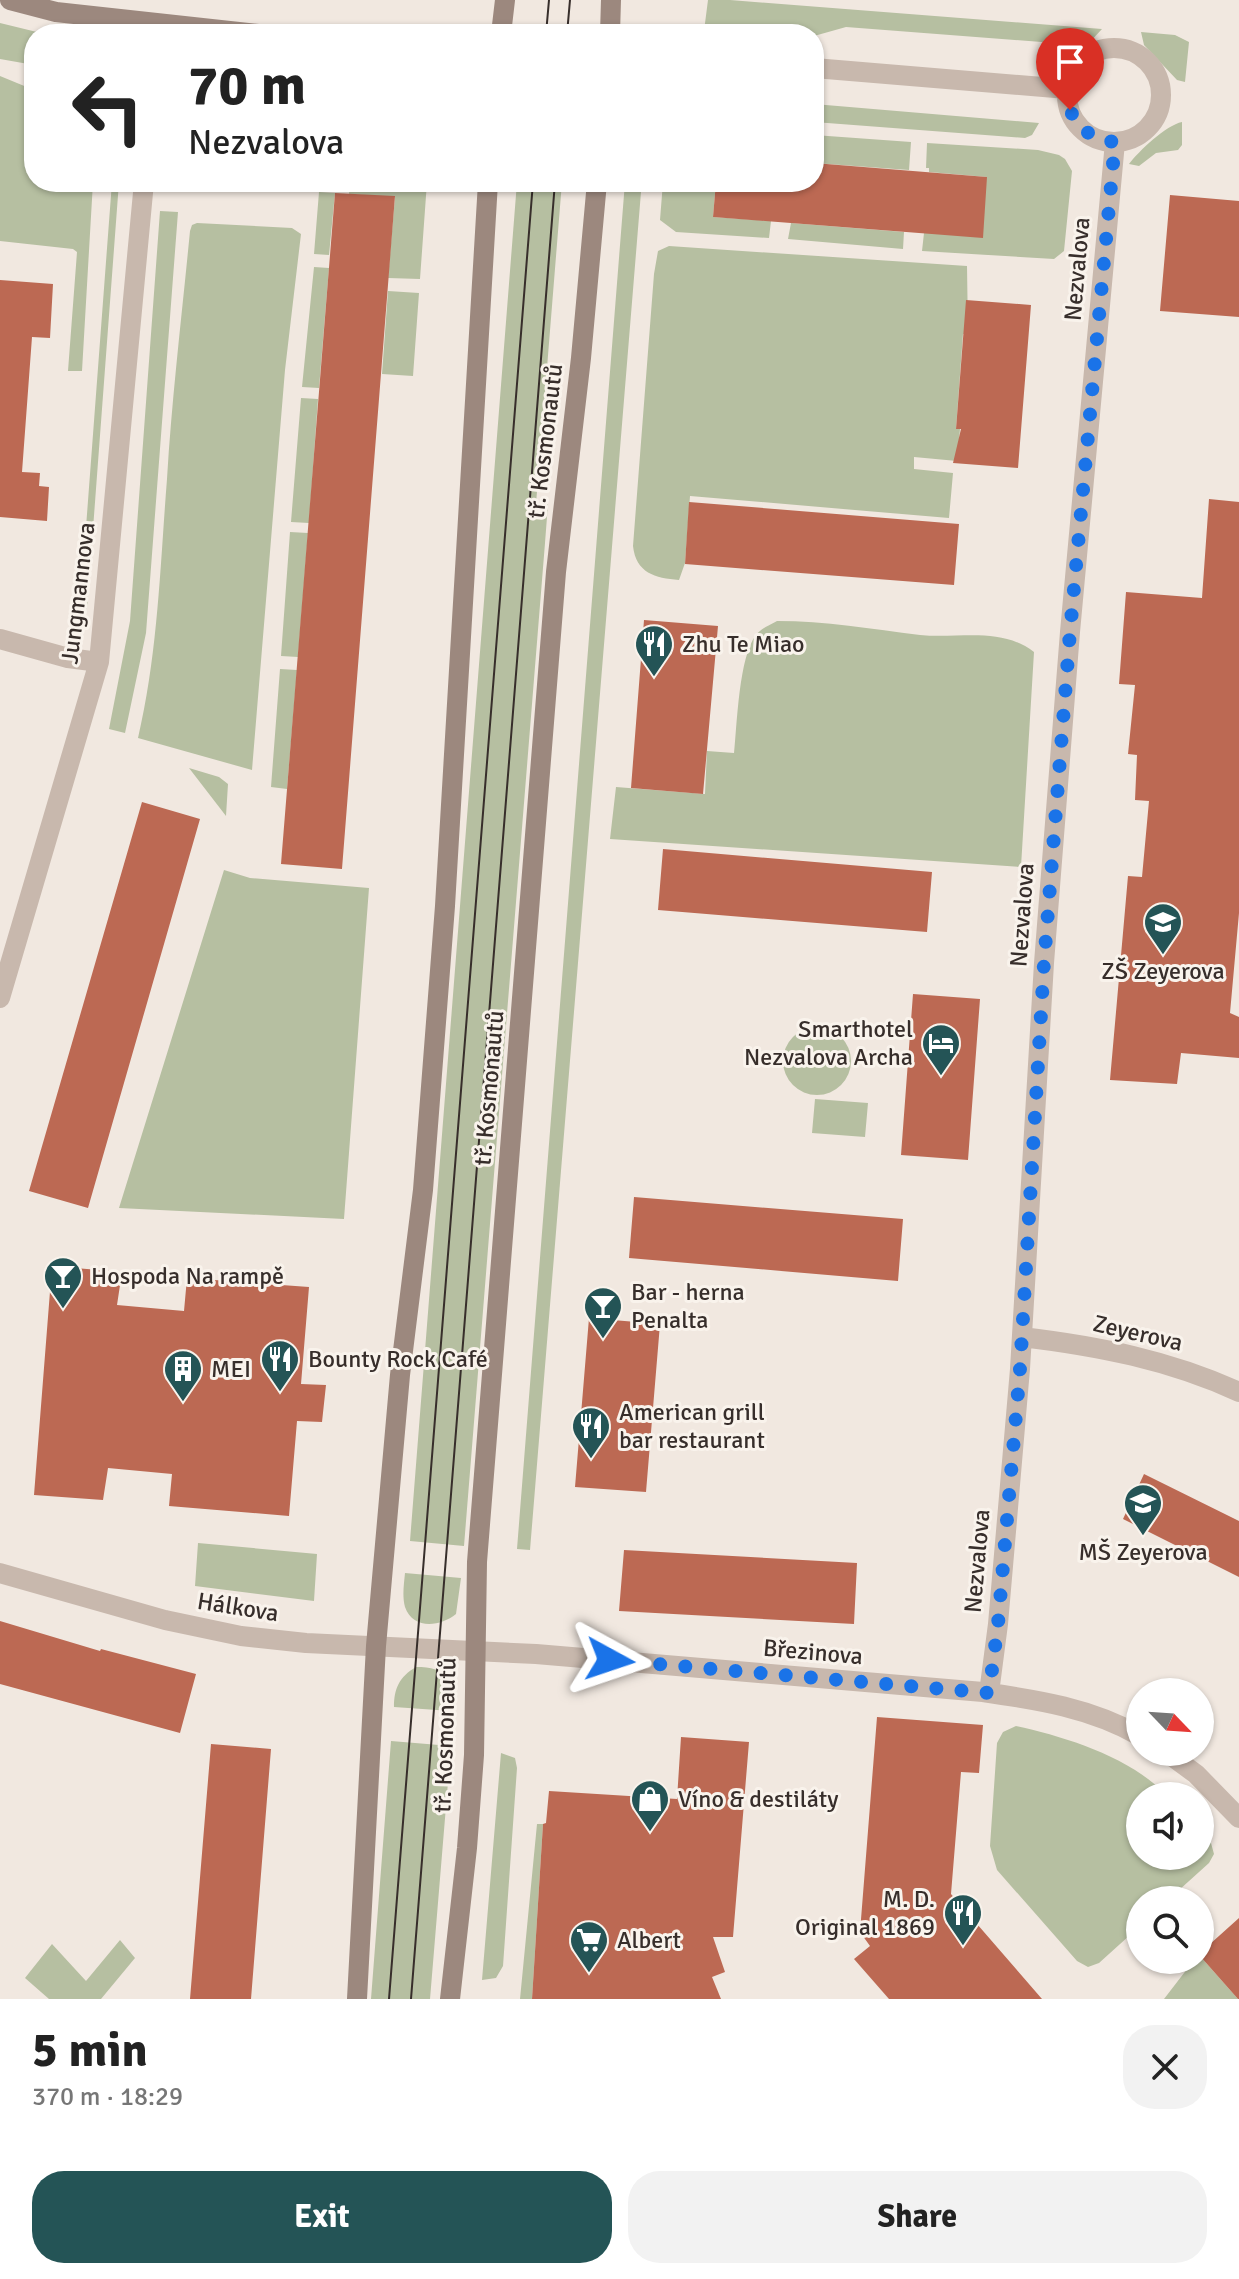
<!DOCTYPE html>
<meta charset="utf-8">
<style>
:root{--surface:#fff;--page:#f2f2f2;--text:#222;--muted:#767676;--accent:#245456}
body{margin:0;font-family:Signika,sans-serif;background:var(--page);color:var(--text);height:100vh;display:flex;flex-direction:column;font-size:30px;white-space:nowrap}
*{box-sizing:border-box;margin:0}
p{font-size:26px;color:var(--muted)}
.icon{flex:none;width:44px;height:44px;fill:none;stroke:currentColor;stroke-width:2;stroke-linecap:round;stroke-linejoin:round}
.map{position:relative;height:1999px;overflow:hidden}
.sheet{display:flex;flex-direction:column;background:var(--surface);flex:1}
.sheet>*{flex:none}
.hud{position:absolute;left:24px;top:24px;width:800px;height:168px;border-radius:32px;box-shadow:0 2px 6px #0004;background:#fff;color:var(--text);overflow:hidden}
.needle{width:52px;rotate:115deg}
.buttons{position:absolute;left:1126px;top:1678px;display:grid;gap:16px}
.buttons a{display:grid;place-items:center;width:88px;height:88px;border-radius:50%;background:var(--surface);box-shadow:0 2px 6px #0004;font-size:40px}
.pin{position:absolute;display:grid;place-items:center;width:68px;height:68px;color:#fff;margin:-82px -34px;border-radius:50% 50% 50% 0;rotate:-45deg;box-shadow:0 0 8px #0007}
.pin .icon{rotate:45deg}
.me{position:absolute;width:88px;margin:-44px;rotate:95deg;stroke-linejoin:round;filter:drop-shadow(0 0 6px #0008)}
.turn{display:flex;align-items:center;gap:28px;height:168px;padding:0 32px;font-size:36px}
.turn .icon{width:104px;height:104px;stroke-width:2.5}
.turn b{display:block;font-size:56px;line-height:68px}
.round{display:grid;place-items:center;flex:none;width:84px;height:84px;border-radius:32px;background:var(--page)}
.head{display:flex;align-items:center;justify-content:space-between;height:136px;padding:0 32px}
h1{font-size:48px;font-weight:700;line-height:60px}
.button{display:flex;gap:16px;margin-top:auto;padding:16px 32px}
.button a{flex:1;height:92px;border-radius:32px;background:var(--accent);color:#fff;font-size:32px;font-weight:700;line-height:92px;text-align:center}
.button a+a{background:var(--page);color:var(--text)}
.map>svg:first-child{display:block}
.green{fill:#b6bfa1}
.building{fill:#bc6953}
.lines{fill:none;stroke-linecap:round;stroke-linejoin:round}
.street{stroke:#c8b8ad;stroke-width:20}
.secondary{stroke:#9c887e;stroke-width:20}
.tram{stroke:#372e2b;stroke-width:2}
.route{stroke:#1a73e8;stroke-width:14;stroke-dasharray:0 25.2}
.labels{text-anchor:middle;stroke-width:6;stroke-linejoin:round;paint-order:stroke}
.street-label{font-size:24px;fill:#372e2b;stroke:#f9f3ec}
.poi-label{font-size:24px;fill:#372e2b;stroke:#f9f3ec;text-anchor:start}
</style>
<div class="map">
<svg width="1239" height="1999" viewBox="0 0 1239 1999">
<rect width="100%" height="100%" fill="#f1e8e0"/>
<path class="green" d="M708,0H730L1102,29L1088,44L1080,45L846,27L814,36V34L704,31Z
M0,23L45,34H34V65L0,59Z
M1141,32L1175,35L1189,42L1185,82L1177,80L1144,45Z
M0,76L34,90V182H93L82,371H68L77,252L73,249L0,241Z
M814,104L1039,123L1032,135L1025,138L814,122Z
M1182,122V145L1178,150L1156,153L1139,166L1129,164C1139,151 1166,125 1182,122Z
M814,135L911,142L909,170L814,163Z
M927,143L1038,150L1059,155L1065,159L1072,171L1064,251L1054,259L922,251L924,233L987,177L929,172V168H926Z
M112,182H119L87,609L80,607Z
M350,182H427L420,279L388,278L395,197L349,194Z
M517,182H562L536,504H548L545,543L464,1546L410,1541Z
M625,182H641V192L530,1550L517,1549Z
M663,182H716L713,217L771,221L769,238L676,232L660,220Z
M319,192L335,193L329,255L314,254Z
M160,211L178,212L146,633L125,733L109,729L130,621Z
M197,223L292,228L301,234L285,370L252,770L138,738C158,653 160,567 167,479C172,396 182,314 190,231L192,225Z
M791,223L904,232L903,249L788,239Z
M669,246L967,266L968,334H963L956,429H960L957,461L914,457V469L953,473L949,518L690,496L685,563L679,580C655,578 636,573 633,546L654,274L658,251Z
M314,267L329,268L319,388L302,387Z
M388,291L419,293L413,376L382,374Z
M301,398L318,399L309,523L291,522Z
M290,532L308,533L298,657L281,656Z
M777,621C825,621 872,629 920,635C959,639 1000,626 1034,652L1021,867L610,839L616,787L705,794L707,751L734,753C737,724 739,656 756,635C761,628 770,625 777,621Z
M280,669L297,670L287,789L271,787Z
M189,768L219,777L228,784L226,816Z
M224,870L250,878L369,888L344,1219L119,1208Z
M783 1061a34 34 0 1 1 68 0a34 34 0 1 1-68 0Z
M815,1099L868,1103L865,1137L812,1133Z
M198,1543L317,1554L314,1601L195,1586Z
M405,1573L461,1578L456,1614C440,1627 413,1630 405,1607C402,1596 404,1584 405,1573Z
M416,1667C431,1667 441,1669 451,1681V1711L394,1707C394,1689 399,1677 416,1667Z
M1016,1726C1066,1737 1131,1757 1167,1796H1140V1856H1200V1831L1211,1843L1214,1854L1209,1863L1168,1900H1140V1926L1099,1963L1088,1967L1077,1961L997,1870L990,1846L997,1743L1003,1732Z
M391,1741L451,1746L430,1999H371Z
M501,1753L515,1758L517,1768L503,1966L496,1978L482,1980Z
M537,1824H543L532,1999H520Z
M120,1940L135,1958L101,1999H49L25,1978L52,1944L86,1981Z
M1200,1956L1238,1999H1164L1194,1960H1200Z"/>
<path class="building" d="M814,163L987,177L983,238L713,217L716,182H814Z
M335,193L395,196L342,869L281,864Z
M1170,195L1239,201V317L1160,311Z
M0,280L53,284L50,338L32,337L22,472L40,473L39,486L49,487L47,521L0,517Z
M966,300L1031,305L1018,468L953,463L961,429H956Z
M1209,499L1239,502V913L1230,1013L1239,1017V1058L1181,1053L1177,1084L1110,1080L1128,876L1142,877L1149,801L1135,800L1137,755L1128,754L1135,685L1119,684L1126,592L1202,598Z
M689,502L959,524L954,585L685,564Z
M644,620L718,626L703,794L631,788Z
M142,802L200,819L88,1208L29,1191Z
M663,849L932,872L927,932L658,910Z
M913,994L980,999L968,1160L901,1155Z
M634,1197L903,1219L898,1281L629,1258Z
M52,1266L122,1272L117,1305L184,1311L187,1278L309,1287L301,1384L326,1385L322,1422L297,1421L289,1516L169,1506L172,1474L108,1468L103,1500L34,1495Z
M589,1318L660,1324L646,1492L575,1487Z
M1144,1474L1239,1521V1577L1123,1519Z
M624,1550L857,1563L854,1624L619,1611Z
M0,1621L100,1651L101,1649L196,1674L180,1733L0,1684Z
M877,1717L983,1725L979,1773L961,1772L951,1894L1042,1999H889L854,1959L870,1946L860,1932Z
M681,1737L749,1742L733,1937H713L725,1972L712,1977L721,1999H532L543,1824L546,1823L549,1791L677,1799Z
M211,1744L271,1749L251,1999H190Z
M1239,1918V1999H1238L1200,1956V1953Z"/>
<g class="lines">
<path class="street" d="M1067 95a47 47 0 1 1 94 0a47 47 0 1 1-94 0Z
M814,68L1067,89
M0,639L68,658L99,662
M0,998L99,662L144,182
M1022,1337C1097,1346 1170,1360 1239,1392
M0,1573L165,1620L241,1636L306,1643L536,1654L983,1692C1038,1700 1091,1708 1140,1736
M989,1693L998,1624L1020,1369L1044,963L1070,632L1115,142
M1166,1752L1196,1774L1239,1818"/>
<path class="secondary" d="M10,0L56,12L258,34
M501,34L505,0
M610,34L611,0
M357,1999L376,1646L400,1375L423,1190L445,906L488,182
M450,1999L467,1848L474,1755L477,1562L556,572L581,358L597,182"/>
<path class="tram" d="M546,34L549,0
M567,34L570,0
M389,1999L533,182
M411,1999L555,182"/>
</g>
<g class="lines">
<path class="route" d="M610,1660L989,1693L998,1624L1020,1369L1044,963L1070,632L1115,142C1092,139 1080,130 1070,110"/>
</g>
<defs>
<g id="restaurant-pin" transform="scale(2)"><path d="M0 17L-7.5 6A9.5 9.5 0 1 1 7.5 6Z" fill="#245456" stroke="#f9f3ec"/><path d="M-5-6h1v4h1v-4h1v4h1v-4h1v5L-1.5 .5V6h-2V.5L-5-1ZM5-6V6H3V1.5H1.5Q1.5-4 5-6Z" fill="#fff"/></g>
<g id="school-pin" transform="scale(2)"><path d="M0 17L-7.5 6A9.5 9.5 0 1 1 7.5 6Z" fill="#245456" stroke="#f9f3ec"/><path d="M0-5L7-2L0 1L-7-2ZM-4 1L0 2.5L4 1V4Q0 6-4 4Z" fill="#fff"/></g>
<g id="hotel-pin" transform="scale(2)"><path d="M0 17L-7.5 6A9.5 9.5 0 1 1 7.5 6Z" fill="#245456" stroke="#f9f3ec"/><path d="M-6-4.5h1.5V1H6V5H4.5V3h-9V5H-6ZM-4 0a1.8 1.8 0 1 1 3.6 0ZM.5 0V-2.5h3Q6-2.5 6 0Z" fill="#fff"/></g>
<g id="bar-pin" transform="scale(2)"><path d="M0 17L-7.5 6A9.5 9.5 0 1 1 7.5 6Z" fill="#245456" stroke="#f9f3ec"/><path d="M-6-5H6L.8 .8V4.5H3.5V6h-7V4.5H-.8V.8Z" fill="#fff"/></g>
<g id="building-pin" transform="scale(2)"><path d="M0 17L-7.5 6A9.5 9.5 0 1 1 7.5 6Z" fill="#245456" stroke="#f9f3ec"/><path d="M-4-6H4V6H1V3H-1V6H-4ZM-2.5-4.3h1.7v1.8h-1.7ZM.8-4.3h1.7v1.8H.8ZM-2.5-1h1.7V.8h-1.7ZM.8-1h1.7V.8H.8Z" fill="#fff"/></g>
<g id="shop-pin" transform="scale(2)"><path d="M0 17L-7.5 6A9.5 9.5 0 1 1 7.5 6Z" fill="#245456" stroke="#f9f3ec"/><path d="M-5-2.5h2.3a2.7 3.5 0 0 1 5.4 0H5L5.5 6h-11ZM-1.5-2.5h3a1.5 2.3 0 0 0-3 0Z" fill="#fff"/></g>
<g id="supermarket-pin" transform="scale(2)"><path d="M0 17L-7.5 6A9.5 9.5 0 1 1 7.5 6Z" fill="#245456" stroke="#f9f3ec"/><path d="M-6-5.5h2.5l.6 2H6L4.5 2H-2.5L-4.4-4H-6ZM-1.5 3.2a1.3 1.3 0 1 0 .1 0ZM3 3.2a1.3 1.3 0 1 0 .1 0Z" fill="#fff"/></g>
</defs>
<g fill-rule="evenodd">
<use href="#restaurant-pin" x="654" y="644"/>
<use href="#school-pin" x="1163" y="922"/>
<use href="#hotel-pin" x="941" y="1043"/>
<use href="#bar-pin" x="63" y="1276"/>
<use href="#bar-pin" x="603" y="1306"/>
<use href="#restaurant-pin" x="280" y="1359"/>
<use href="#building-pin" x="183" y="1369"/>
<use href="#restaurant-pin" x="591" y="1426"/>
<use href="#school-pin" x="1143" y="1503"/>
<use href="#shop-pin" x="650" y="1799"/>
<use href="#restaurant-pin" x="963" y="1913"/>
<use href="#supermarket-pin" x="589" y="1940"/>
</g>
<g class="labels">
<g class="street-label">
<text transform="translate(1077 269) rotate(-85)" y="8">Nezvalova</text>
<text transform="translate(545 441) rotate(-83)" y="8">tř. Kosmonautů</text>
<text transform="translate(78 593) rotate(-83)" y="8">Jungmannova</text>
<text transform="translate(1022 915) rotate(-86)" y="8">Nezvalova</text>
<text transform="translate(489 1088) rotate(-85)" y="8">tř. Kosmonautů</text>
<text transform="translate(1138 1333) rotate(13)" y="8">Zeyerova</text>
<text transform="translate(977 1561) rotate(-85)" y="8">Nezvalova</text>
<text transform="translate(238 1607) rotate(9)" y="8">Hálkova</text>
<text transform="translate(813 1652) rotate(5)" y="8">Březinova</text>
<text transform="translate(445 1735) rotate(-88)" y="8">tř. Kosmonautů</text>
</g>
<g class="poi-label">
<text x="682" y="652">Zhu Te Miao</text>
<text x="1163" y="979" text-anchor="middle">ZŠ Zeyerova</text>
<text x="913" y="1037" text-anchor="end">Smarthotel<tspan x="913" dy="28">Nezvalova Archa</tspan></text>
<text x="91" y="1284">Hospoda Na rampě</text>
<text x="631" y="1300">Bar - herna<tspan x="631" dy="28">Penalta</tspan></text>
<text x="308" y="1367">Bounty Rock Café</text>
<text x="211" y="1377">MEI</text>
<text x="619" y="1420">American grill<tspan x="619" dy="28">bar restaurant</tspan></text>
<text x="1143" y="1560" text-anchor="middle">MŠ Zeyerova</text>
<text x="678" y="1807">Víno &amp; destiláty</text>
<text x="935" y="1907" text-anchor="end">M. D.<tspan x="935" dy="28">Original 1869</tspan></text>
<text x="617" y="1948">Albert</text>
</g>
</g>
</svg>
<div class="buttons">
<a><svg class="needle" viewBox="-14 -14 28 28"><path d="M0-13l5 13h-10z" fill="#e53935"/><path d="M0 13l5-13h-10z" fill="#767676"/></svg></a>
<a><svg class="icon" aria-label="sound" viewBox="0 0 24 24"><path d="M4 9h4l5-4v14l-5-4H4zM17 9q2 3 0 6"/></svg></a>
<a><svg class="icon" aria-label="search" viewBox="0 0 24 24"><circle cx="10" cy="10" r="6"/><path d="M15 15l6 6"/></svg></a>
</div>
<div class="pin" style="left:1070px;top:110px;background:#d93025"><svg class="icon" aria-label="arrive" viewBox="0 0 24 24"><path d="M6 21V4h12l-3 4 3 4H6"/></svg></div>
<svg class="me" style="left:610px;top:1660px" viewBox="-20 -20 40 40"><path d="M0-17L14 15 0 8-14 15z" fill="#1a73e8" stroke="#fff" stroke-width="4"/></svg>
<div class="hud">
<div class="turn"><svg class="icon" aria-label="left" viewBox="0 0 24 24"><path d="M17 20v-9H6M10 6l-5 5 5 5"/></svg><div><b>70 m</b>Nezvalova</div></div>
</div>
</div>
<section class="sheet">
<div class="head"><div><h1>5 min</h1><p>370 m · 18:29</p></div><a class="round"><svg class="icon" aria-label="close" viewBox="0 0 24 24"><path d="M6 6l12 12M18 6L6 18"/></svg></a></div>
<div class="button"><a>Exit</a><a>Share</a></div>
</section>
